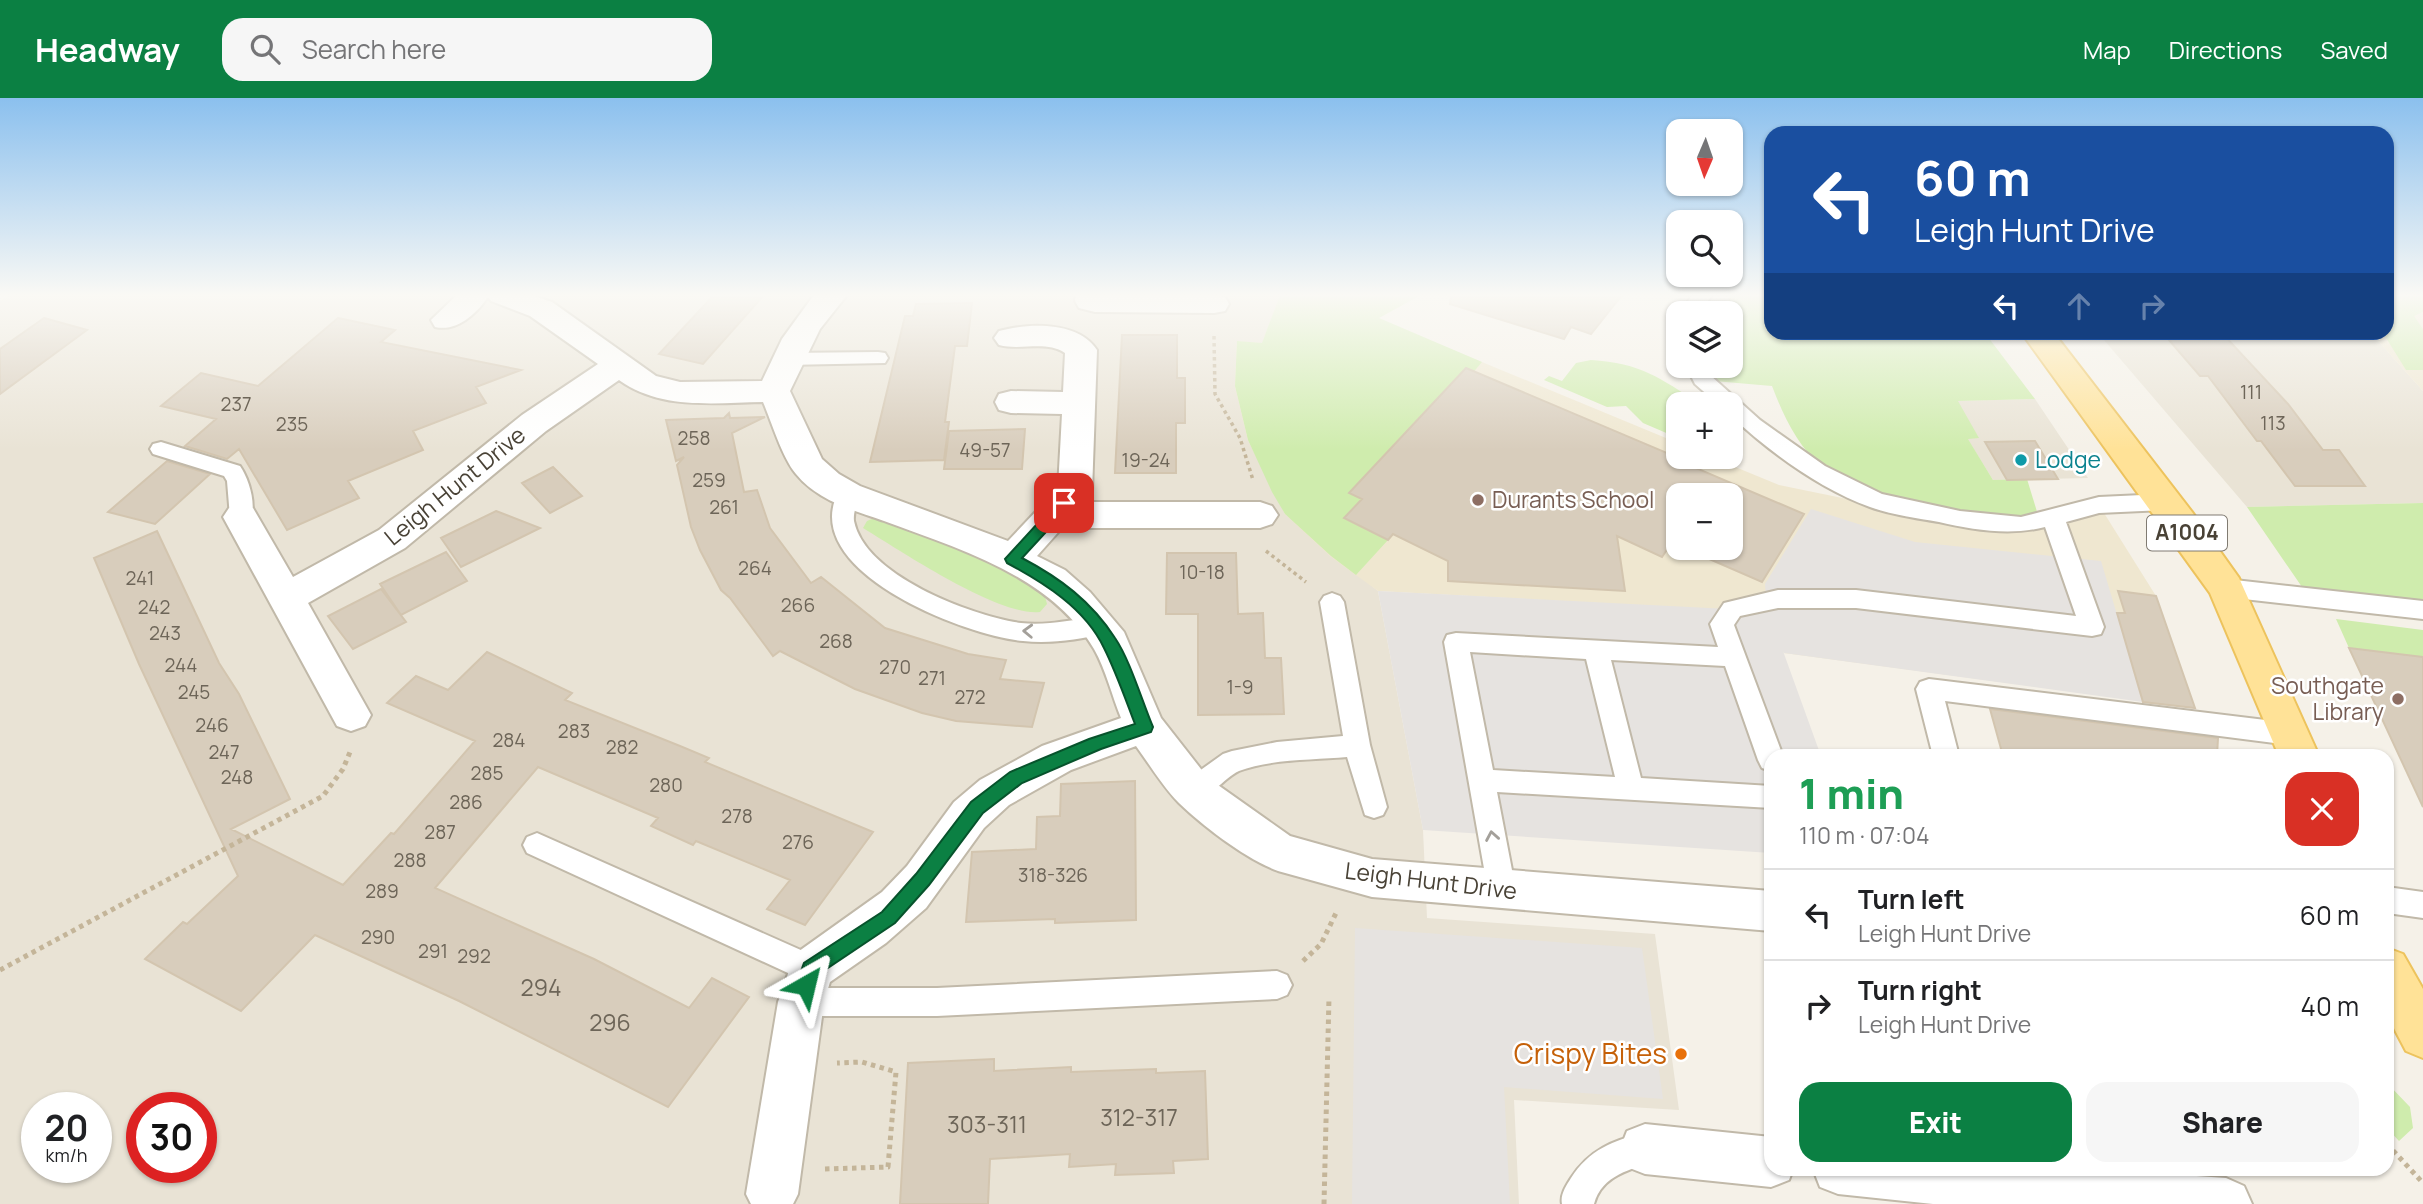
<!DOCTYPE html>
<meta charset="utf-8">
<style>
:root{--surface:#fff;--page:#f6f6f6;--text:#202124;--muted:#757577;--line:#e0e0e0;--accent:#0b8043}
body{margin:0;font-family:Manrope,sans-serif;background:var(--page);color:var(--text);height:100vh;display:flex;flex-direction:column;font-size:26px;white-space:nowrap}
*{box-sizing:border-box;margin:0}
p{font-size:23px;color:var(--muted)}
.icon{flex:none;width:38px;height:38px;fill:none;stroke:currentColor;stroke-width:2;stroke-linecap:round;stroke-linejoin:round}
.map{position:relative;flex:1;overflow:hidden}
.drawer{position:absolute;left:1764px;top:651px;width:630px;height:427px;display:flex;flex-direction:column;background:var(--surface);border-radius:21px;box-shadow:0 2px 5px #0004}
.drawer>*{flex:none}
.guide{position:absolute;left:1764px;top:28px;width:630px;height:214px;border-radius:21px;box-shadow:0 2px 5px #0004;background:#1a4fa0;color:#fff;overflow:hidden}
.needle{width:46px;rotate:182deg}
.buttons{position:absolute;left:1666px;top:21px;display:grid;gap:14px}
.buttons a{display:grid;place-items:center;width:77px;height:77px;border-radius:14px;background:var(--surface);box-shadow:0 2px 5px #0004;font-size:35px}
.speed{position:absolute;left:21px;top:994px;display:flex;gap:14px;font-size:35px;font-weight:700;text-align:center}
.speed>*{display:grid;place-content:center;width:91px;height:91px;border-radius:50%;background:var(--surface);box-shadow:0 2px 5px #0004;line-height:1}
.speed small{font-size:18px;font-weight:400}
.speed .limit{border:10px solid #d22;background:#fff;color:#111}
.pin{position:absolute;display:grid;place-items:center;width:60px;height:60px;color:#fff;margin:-30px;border-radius:14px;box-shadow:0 4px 10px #0006}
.me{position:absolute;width:77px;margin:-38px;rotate:37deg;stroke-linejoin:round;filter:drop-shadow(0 0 5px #0008)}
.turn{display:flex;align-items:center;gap:24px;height:147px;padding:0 35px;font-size:32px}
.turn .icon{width:91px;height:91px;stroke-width:2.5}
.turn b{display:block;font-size:49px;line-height:60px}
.lanes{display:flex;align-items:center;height:66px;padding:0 35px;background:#0003;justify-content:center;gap:35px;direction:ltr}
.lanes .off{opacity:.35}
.round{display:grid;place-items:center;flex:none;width:74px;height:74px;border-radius:21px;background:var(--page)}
.headline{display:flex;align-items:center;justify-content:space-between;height:119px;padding:0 35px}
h1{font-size:42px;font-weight:800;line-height:52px;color:#1e9e55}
.cta{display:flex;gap:14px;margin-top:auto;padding:14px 35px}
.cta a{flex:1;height:80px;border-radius:21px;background:var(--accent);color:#fff;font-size:28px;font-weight:800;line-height:80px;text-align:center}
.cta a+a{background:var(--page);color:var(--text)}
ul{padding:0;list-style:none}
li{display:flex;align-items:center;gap:21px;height:91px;padding:0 35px;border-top:2px solid var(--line)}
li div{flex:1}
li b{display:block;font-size:26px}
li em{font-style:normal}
header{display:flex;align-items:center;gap:42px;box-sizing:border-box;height:98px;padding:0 35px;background:var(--accent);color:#fff}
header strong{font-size:33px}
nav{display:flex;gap:38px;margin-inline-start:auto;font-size:24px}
.search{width:490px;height:63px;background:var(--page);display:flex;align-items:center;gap:18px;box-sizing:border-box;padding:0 24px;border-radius:21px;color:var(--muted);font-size:26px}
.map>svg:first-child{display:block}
.residential{fill:#e9e3d5;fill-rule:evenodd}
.education{fill:#efe7d0;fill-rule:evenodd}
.green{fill:#cfecad}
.parking{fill:#e6e3e0}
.building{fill:#d8cdbc;stroke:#d3c5af;stroke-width:2}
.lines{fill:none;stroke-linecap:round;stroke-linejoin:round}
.service-casing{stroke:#c1b9a9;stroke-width:4}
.minor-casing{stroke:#c1b9a9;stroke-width:4}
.primary-casing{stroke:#edc35d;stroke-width:4}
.path-far1{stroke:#c4b599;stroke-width:3.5;stroke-dasharray:3.5 3.5;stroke-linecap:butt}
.path{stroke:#c4b599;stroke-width:5;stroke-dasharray:4.5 4.5;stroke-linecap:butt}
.service{fill:#fff;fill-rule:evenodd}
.minor{fill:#fff;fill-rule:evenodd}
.primary{fill:#ffe297;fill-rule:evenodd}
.oneway{stroke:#a4a09a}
.route{fill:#0b8043;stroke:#07532c;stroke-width:2}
.culture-dot{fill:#0f9aa8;stroke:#fff;stroke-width:2.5}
.education-dot{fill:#8d6e63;stroke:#fff;stroke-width:2.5}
.food-dot{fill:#e8710a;stroke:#fff;stroke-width:2.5}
.labels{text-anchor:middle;stroke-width:5;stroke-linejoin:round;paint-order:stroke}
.number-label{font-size:19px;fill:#6d6558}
.shield{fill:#fff;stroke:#807b72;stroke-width:2}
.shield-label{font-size:21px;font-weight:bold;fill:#494236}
.culture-label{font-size:23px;fill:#0d838f;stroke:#fff;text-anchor:start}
.street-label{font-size:23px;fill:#494236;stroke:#fff}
.education-label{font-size:23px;fill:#785e54;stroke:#fff;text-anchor:start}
.near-number-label{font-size:23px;fill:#6d6558}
.near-food-label{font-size:28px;fill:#c56008;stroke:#fff;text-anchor:end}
</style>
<header>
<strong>Headway</strong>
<div class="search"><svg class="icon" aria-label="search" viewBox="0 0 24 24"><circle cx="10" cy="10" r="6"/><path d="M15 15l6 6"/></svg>Search here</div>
<nav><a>Map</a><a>Directions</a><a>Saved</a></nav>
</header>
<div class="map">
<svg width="2423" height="1106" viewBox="0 0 2423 1106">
<rect width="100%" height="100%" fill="#f5f1e8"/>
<path class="residential" d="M9,197H1280L1262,246L1237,243L1235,288L1248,342L1285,416L1378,493L1423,732L1427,820L1655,836L1679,1012L1514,1002L1519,1106H0V203ZM37,1010H96V1069H37ZM142,1010H201V1069H142Z
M2098,235H2371L2423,293V405L2247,409Z
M2035,301L2088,380L1993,382L1967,340L1978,339L1957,303Z"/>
<path class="education" d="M1280,197H1320L1678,345V359H1711L1779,387L1998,432L2099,407L2156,498L2195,610L1784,555L1767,514L1378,493L1331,459L1285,416L1248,342L1235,288L1237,243L1262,245ZM1678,397H1731V450H1678Z
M2423,197V293L2371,235L2387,234V198Z"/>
<path class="green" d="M1280,197H1421L1379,220L1482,264L1471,277L1462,274L1350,394L1362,401L1345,421L1388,442L1356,477L1331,458L1285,416L1272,394L1248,342L1235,288L1237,243L1262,245Z
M1730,197H1771V234L1985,235L2035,301L1958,303L1979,340L1968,341L1993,382L2027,381L2038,417C1977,429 1873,406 1823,369C1798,350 1783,317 1772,288L1714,283L1717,268H1731V215H1726Z
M2423,197V214L2414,218L2423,231V272H2406L2383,235L2387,234V198Z
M1591,262C1641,265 1660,280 1700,306H1678V340L1643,325L1626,308L1607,309L1544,282L1549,278L1562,283L1576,265Z
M2423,405V502L2302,489L2247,409Z
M874,420L883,421L1004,471L1044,495L1047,506L1040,514C999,519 901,453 863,430L867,423Z
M2336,521L2423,532V559L2349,550Z
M2387,985L2410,1009L2413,1030L2399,1043L2387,1030Z"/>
<path class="parking" d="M1811,411L1915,444L2101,463L2143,604L1784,555L1783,553L1821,658H1771V755L1423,732L1378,493L1767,513L1765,486Z
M1355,830L1642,850L1663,1001L1504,989L1510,1106H1352Z"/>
<path class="building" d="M714,197H764L703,266L659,256Z
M1451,197H1622L1591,236L1571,229L1564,241L1450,206Z
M972,205L967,248H955L945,324H949L944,362L870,364L905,218H913L916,206Z
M44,220L87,232L0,296V251Z
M338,220L395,232L381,244L521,272L476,289L486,305L413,333L423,352L348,383L359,400L287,432L239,351L227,361L185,348L216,321L161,308L201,275L258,288Z
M2162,234H2221L2288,306L2323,352H2339L2365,388H2295L2261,343H2257L2208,278H2200Z
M1122,237H1177V280H1185V325H1176V375H1115Z
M1466,270L1693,366L1691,368L1804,416L1762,484L1684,450H1731V397H1678V447L1672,444L1662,459L1617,438L1625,493L1448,483V463L1393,436L1388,442L1344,420L1362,401L1349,395Z
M729,315L730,320L765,319L732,335L744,394L757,392L770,430L811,485L821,479L885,530L968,556L1006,562L1000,581L1044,585L1032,629L956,623L922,615L855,591L780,553L773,558L730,500L721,492L700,452L691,429L677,367L684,359L676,363L666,322L724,320Z
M1025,331L1022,371H944L949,333Z
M2035,343L2058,381L2007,382L1985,344Z
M167,363L210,376L155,426L108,414Z
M553,369L582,398L550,415L522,385Z
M496,413L540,430L461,469L441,440Z
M157,433L219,565L239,596L290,701L231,731L343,787L391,735L394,736L475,643L387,605L416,578L448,592L487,554L572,595L565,602L680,648L709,660L705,664L873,734L805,827L767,811L790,782L696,743L693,747L651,728L658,720L538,669L435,790L594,861L689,910L712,880L749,899L668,1009L459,903L315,837L241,913L145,861L183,824L187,826L238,778L139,566L94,460Z
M446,454L467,483L401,517L380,486Z
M1167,455H1236L1238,516L1263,515L1265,560H1281L1284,616L1198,617V516H1166Z
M381,491L406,524L353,551L328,518Z
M2118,493L2156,498L2195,610L2143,604L2117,515H2125Z
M2349,550L2423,559V709Z
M1990,611L2218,640L2217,658H2003Z
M1135,683L1136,822L1055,825V821L966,824L972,754L1036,751L1037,719L1060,718L1061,686Z
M994,961V973L1071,969V974L1156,971V975L1205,973L1208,1061L1173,1063L1174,1075L1115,1077L1116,1066L1069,1069L1070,1056L990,1061L988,1106H900L908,965Z"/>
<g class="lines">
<g class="service-casing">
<path id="service" d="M1692,197H1712L1700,215H1680Z
M878,254L885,255L888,260L885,265L786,267L779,266L776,261L779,256L786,255Z
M1686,268H1706L1711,278L1760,322L1825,368L1882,396L1960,413L2021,419L2099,399L2164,396L2172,398L2175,404L2172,410L2164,412L2099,415L2066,424L2104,529L2101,536L2092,538L1856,510H1778L1740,518L1734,527L1783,658H1771V673L1762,670L1758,662L1725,568L1611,562L1641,680L1771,688V710L1497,694L1516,793L1512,802L1502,806L1492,802L1488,793L1444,544L1447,537L1456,535L1718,549L1710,526L1724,505L1778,492H1856L2076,518L2045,429C2010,438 1974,432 1939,424C1916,420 1892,417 1870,409C1820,391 1770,354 1731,318V306H1718L1695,286ZM1470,554L1586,561L1615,679L1493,672Z
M161,344L240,368C249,381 258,409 249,425L241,427L233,425L230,419L227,383L224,378L153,356L150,351L153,346Z
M848,389L856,391L859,397C857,405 853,415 854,423C865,478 972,518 1021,525C1045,528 1071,522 1095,519L1104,521L1107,528L1104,535C1080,542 1048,546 1023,543C966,538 793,472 840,391Z
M2226,481L2423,503V521L2226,499L2218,496L2214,490L2218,484Z
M1332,495L1340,498L1344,504L1370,647L1387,709L1383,717L1374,720L1365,717L1347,659C1315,662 1269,661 1239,673C1220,682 1207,708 1184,700L1180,692L1184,684L1223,656L1232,653L1277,644L1343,638L1320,504L1324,498Z
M1929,581L2290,625L2299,629L2303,636L2299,643L2290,647L1945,603L1959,658H1933L1916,591L1920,584Z
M537,735L821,861L826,871L821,881L811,885L801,881L527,755L523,747L527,739Z
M2387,789L2423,794V820L2387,815Z
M1277,873L1287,877L1292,887L1287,897L1277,901L937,918H801L790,914L786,904L790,894L801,890H937Z
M1645,1035L1656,1040L1661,1051L1656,1062C1632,1072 1602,1076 1594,1106H1562C1560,1097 1566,1088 1571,1080C1589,1052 1613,1042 1645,1035Z"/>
</g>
<g class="minor-casing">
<path id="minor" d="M457,197H531L552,204L656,278L680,284L762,283L782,241L811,201L815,197H847L820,231L790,293L822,361L839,376L860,388L1008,443L1058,390L1062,316L1011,315L999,312L995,304L999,296L1011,293L1063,294L1065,255C1046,242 1021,253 999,247L994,240L999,233C1029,225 1078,223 1097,252L1092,394L1086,404H1260L1272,408L1278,417L1272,426L1260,430H1062L1037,458L1065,472L1090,494L1124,534L1161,620L1208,680L1290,738L1372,761L1771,793V833L1372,799L1278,773C1246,761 1204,729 1179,705C1163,689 1150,667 1136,648L1071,672L1009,707L984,730L926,810L886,845L830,884L824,904L798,1096L793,1106H751L746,1096L778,904L795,856L882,794L907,768L954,704L980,682L1042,648L1121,620C1112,598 1106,572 1094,551C1050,477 959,451 884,423C853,412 818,403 796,376C782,359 772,325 763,304C713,305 661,312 619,282L546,333L405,450L308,505L371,617L365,628L351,633L337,628L223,419L229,410L241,406L253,410L293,479L379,432L522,317L598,266L530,218L491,203L488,199C476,216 457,234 435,229L431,222Z
M1076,197H1215L1225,199L1229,206L1225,213L1214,215L1095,214L1079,210L1075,203Z
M1645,1026L1771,1039V1071H1793L1789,1082L1771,1089L1645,1076L1627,1069L1620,1051L1627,1033Z
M1813,1071H2093L2226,1080L2244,1088L2252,1106H1933L1838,1096L1820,1089Z"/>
</g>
<g class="primary-casing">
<path id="primary" d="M2021,234H2053L2192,414L2239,480L2319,658H2279L2210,495Z
M2387,850L2403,856L2423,891V960L2406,953L2387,917Z"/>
</g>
<path class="path-far1" d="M1214,238L1215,296L1240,340L1253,382
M1266,453L1306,484"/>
<path class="path" d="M1303,863L1321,846L1337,813
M0,872L323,698L343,671L350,654
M2387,1046L2423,1085
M825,1071L888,1069L896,974L862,964L837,965
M1324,1106L1329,899"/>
<use href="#service" class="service"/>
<use href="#minor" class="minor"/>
<use href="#primary" class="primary"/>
</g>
<defs><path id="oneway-chevron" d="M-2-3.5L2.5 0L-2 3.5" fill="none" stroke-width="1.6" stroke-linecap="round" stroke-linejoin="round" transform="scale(1.75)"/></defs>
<g class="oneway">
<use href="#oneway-chevron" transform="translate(1028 533) rotate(-178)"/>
<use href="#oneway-chevron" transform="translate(1492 738) rotate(-100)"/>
</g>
<linearGradient id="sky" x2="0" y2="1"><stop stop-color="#8bc0ee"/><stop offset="0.56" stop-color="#faf9f5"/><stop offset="1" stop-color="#faf9f5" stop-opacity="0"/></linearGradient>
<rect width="2423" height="352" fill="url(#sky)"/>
<path class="route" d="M1064,400L1069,402L1071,405L1069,409L1022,460C1060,480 1091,503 1115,540C1130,562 1142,603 1153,629L1151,634L1101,651L1022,685L983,715L929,787L895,825L819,876L813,894L806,896L799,894L796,887L804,865L882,814L916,776L971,704L1010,674L1089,641L1135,626C1125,600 1116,574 1104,550C1085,510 1044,485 1007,465L1005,461L1059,402Z"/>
<circle class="culture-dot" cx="2021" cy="362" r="7"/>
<g class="education-dot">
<circle cx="1478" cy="402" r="7"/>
<circle cx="2398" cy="601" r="7"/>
</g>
<circle class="food-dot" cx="1681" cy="956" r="7"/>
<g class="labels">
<g class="number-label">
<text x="2251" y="301">111</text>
<text x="236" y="313">237</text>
<text x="2273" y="332">113</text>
<text x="292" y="333">235</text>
<text x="694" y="347">258</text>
<text x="985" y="359">49-57</text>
<text x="1146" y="369">19-24</text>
<text x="709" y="389">259</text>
<text x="724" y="416">261</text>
<text x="755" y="477">264</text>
<text x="1202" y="481">10-18</text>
<text x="140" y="487">241</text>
<text x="798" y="514">266</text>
<text x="154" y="516">242</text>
<text x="165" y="542">243</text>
<text x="836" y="550">268</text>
<text x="181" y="574">244</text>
<text x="895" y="576">270</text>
<text x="932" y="587">271</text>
<text x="1240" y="596">1-9</text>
<text x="194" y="601">245</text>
<text x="970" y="606">272</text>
<text x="212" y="634">246</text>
<text x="574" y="640">283</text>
<text x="509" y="649">284</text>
<text x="622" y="656">282</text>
<text x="224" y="661">247</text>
<text x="487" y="682">285</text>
<text x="237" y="686">248</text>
<text x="666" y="694">280</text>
<text x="466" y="711">286</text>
<text x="737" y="725">278</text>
<text x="440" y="741">287</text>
<text x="798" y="751">276</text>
<text x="410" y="769">288</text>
<text x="1053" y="784">318-326</text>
<text x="382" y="800">289</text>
<text x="378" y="846">290</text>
<text x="433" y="860">291</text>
<text x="474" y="865">292</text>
</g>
<rect class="shield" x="2147" y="417.5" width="80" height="35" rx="5"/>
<g class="shield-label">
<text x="2187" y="442">A1004</text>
</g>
<g class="culture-label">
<text x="2035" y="370">Lodge</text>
</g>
<g class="street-label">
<text transform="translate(455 388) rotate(-39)" y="8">Leigh Hunt Drive</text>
<text transform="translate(1431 783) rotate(7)" y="8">Leigh Hunt Drive</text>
</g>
<g class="education-label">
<text x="1492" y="410">Durants School</text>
<text x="2384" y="596" text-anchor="end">Southgate<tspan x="2384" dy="26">Library</tspan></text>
</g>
<g class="near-number-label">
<text x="541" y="898">294</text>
<text x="610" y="933">296</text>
<text x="1139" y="1028">312-317</text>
<text x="987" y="1035">303-311</text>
</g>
<g class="near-food-label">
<text x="1667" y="966">Crispy Bites</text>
</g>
</g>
</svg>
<div class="buttons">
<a><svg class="needle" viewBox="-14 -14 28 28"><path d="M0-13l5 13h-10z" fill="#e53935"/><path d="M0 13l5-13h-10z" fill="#757577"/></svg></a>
<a><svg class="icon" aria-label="search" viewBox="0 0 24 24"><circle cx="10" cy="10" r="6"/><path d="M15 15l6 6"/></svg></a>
<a><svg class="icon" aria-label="layers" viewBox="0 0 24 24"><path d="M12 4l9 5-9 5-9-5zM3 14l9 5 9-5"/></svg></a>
<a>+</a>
<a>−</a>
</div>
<div class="speed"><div>20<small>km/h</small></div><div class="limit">30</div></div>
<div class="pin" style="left:1064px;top:405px;background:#d93025"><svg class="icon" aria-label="arrive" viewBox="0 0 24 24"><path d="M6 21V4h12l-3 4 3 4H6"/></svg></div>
<svg class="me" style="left:806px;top:887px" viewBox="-20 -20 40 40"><path d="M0-17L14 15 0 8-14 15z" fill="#0b8043" stroke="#fff" stroke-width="4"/></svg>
<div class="guide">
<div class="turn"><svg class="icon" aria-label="left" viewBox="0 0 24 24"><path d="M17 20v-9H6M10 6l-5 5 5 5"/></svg><div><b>60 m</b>Leigh Hunt Drive</div></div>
<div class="lanes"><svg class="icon" aria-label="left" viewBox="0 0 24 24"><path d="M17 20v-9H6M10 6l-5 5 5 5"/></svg><svg class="icon off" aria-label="ahead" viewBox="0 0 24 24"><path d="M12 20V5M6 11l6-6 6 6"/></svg><svg class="icon off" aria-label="right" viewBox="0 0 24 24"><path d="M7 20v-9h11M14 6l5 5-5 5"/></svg></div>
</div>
<section class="drawer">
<div class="headline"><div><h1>1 min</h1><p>110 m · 07:04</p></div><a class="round" style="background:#d93025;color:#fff"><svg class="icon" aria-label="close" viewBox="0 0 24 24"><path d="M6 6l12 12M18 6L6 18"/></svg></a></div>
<ul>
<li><svg class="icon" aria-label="left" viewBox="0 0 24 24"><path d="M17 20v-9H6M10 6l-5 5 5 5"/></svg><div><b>Turn left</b><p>Leigh Hunt Drive</p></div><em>60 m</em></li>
<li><svg class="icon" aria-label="right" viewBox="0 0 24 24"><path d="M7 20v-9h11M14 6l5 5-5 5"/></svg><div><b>Turn right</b><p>Leigh Hunt Drive</p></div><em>40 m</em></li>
</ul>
<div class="cta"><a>Exit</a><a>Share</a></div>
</section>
</div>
